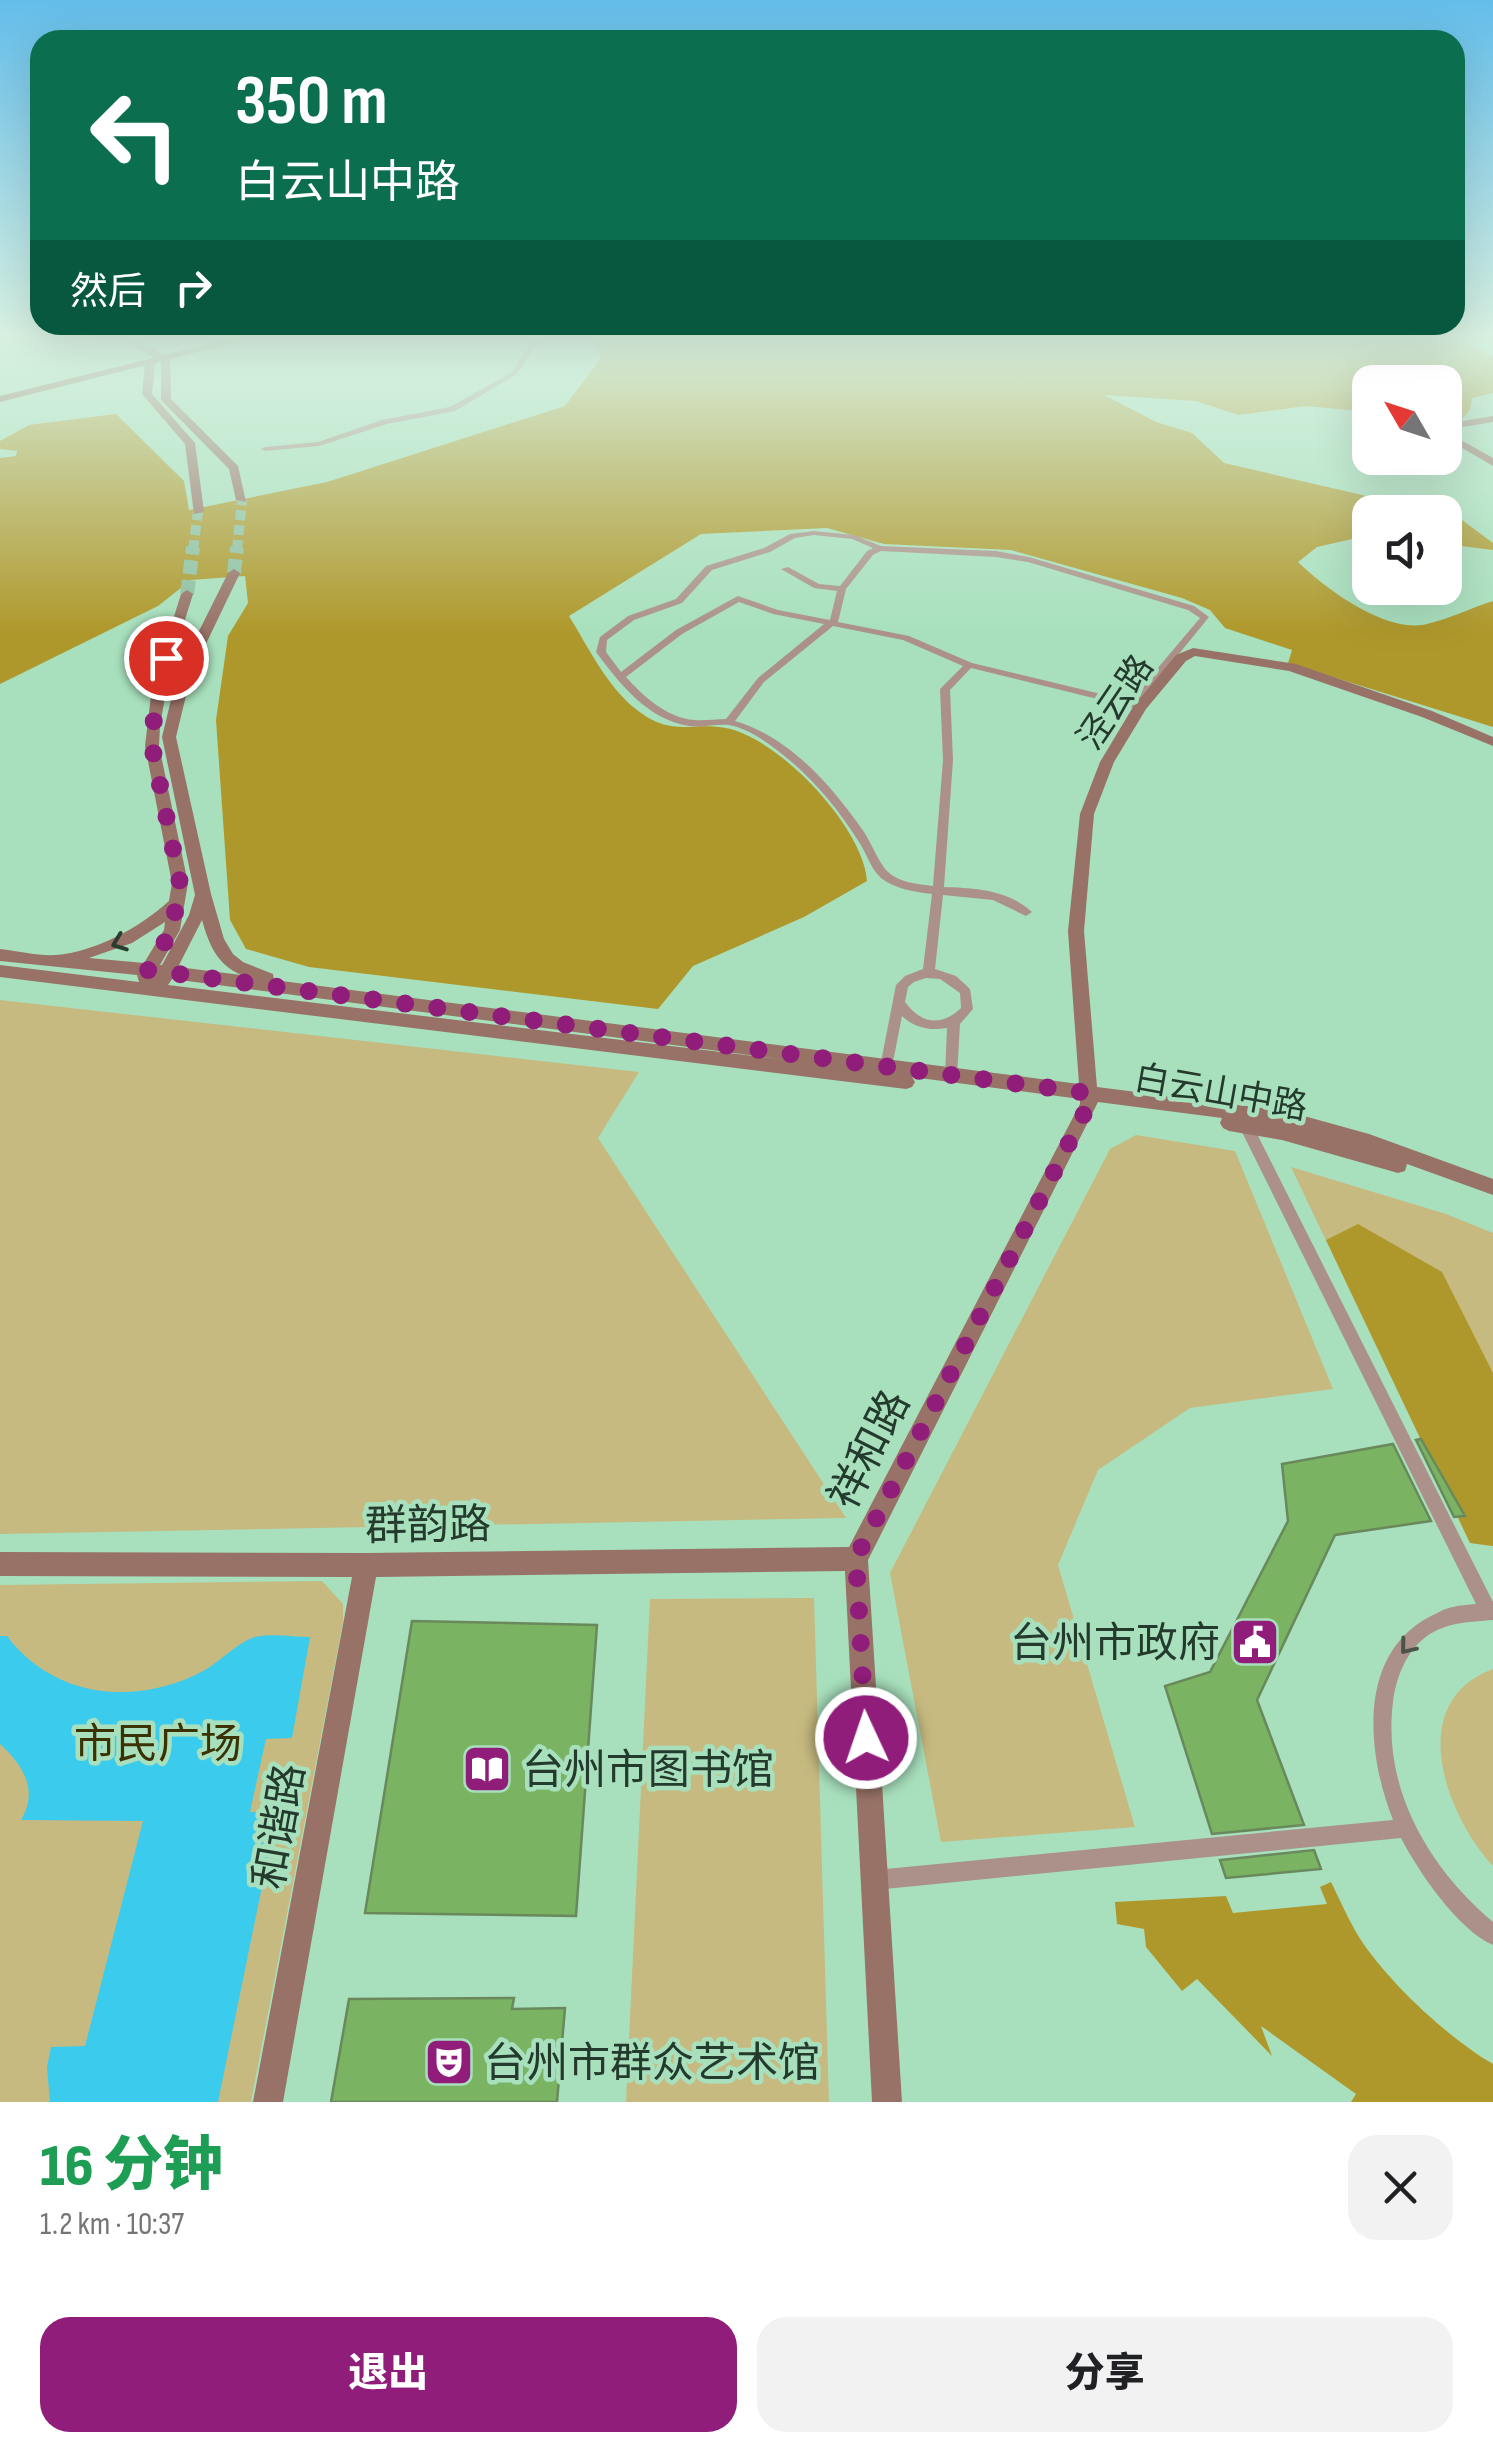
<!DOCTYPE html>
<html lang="zh">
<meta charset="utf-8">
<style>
:root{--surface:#fff;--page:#f2f2f2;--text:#202124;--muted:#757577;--accent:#911d7b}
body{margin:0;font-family:"Sofia Sans Condensed","Noto Sans SC",sans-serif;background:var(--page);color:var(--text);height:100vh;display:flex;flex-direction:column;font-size:38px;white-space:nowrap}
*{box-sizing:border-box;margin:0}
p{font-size:32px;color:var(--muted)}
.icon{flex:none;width:55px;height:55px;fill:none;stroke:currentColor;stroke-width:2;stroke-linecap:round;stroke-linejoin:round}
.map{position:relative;height:2102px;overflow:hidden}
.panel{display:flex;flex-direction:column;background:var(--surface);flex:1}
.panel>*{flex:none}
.top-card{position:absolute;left:30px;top:30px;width:1435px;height:305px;border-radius:30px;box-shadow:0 10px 40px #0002;background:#0b6e4f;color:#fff;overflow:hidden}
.needle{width:65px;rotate:309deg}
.fabs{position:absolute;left:1352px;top:365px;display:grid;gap:20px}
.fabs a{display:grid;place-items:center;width:110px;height:110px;border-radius:20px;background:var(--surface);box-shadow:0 10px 40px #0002;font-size:50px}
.pin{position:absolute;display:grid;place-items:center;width:85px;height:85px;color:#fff;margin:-42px;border:5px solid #fff;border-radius:50%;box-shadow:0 2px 10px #0007}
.me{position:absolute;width:110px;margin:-55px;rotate:357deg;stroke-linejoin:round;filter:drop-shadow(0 0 8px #0008)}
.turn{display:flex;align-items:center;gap:35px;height:210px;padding:0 40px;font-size:45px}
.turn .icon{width:130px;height:130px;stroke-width:2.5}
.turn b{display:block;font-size:70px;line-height:85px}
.then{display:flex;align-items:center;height:95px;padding:0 40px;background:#0003;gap:20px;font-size:38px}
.round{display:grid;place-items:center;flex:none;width:105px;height:105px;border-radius:30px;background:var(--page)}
.headline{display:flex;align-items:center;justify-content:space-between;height:170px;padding:0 40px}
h1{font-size:60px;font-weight:800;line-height:75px;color:#1e9e55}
.button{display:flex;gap:20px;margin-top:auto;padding:20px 40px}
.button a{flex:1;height:115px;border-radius:30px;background:var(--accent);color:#fff;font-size:40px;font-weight:800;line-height:115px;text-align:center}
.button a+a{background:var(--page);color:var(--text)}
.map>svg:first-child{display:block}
.green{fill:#c6ba80}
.forest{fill:#af982b}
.water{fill:#3bcbed}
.building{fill:#7ab362;stroke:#69895c;stroke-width:2.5}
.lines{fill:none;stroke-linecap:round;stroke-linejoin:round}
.secondary-tunnel-far1{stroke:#8ebfa0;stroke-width:10;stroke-dasharray:10 5;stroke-linecap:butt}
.secondary-tunnel{stroke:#8ebfa0;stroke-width:14;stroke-dasharray:14 6;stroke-linecap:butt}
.street{fill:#ab9189;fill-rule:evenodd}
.secondary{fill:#987267;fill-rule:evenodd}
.primary{fill:#895b4e;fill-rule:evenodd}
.oneway{stroke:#2a3d30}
.oneway2{stroke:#4c5449}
.route{stroke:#911d7b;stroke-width:18;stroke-dasharray:0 32.4}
.labels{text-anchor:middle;stroke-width:9;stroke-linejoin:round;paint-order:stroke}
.street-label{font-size:35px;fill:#243a2d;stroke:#a8e0bd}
.near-street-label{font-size:42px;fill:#243a2d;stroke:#a8e0bd}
.near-poi-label{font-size:42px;fill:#243a2d;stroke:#a8e0bd;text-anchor:start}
.near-park-label{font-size:42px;fill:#3b3203;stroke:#a8e0bd}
</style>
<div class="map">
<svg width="1493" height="2102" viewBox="0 0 1493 2102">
<rect width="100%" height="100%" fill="#a8e0bd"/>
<path class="green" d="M0,1000L639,1072L598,1138L846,1518L0,1534Z
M1136,1135L1235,1151L1333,1389L1190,1408L1098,1470L1058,1565L1135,1827L941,1842L890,1573L1110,1149Z
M1291,1167L1446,1214L1493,1233V1546L1470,1543Z
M322,1581L343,1604V1622L251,2102H0V1585Z
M814,1598L829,2102H626L650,1599Z
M1493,1669V1866C1445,1814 1404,1702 1493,1669Z"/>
<path class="forest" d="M591,338H1458L1493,356V393L1472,398L1470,410L1461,420L1445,419V382H1370V412L1306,406L1238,415L1196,401L1104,395L1156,422L1192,433L1224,463L1436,512H1370V535L1317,547L1298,562C1326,589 1386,634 1427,624C1449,619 1471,608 1493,601V727L1288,663L1292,650L1225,628L1210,610L1182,598L1011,550L884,544L827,528L701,534L569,616C588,647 608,688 637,710C673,738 692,721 726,728C779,738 864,828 867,881L804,917L693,966L658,1009L309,967L246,949L230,920L216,720L228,636L248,603L245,576L191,580L158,606L0,684V458L16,456L17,451L0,449V441L29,425L116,414L184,481L189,510L327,482L565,406L601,358Z
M1445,514L1458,517L1493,543V550L1445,544Z
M1358,1224L1442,1272L1493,1373V1546L1470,1543L1326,1240Z
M1331,1882C1340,1900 1348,1919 1359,1937C1387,1981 1448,2038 1493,2064V2102H1351L1356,2094L1261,2026L1272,2056L1197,1979L1182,1991L1146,1947L1144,1929L1117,1924L1115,1902L1226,1896L1233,1913L1327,1904L1320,1887Z"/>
<path class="water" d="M0,1636H7C53,1698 136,1707 203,1671C220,1662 238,1642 255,1637C270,1633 294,1637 310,1637L292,1738L266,1739L250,1812L277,1813L218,2102H50L47,2067L51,2047L85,2046L143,1821L21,1820C39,1790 23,1765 0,1744Z"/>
<path class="building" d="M1421,1439L1465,1516L1454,1517L1416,1440Z
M1393,1444L1431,1521L1335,1535L1257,1700L1304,1825L1212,1834L1165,1686L1210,1672L1288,1521L1282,1464Z
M412,1621L597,1625L576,1916L365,1913Z
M1314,1850L1321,1869L1226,1878L1220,1860Z
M514,1998L512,2009L565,2008L557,2102H331L349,1999Z"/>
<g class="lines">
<path class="secondary-tunnel-far1" d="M193,550L198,512
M237,550L242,500"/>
<path class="secondary-tunnel" d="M234,573L237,547
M187,594L193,547"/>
<path class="street" d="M534,338H541L517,374L455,411L387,424L319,446L265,451L261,449L265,447L318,442L382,420L450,407L512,372Z
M814,531L854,535L881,546L996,551L1029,557L1194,606L1209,617L1139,703L1143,706L1141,708L1138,709L971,668L950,690L953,760L944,887C975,888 1008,890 1032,912L1026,916L993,900L943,895L935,969L956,976L970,989L973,1009L960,1024L957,1076L955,1080H947L945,1076L947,1028C930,1031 915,1028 902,1016L892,1067L890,1071H882L880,1067L896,985L905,976L923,969L932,894C916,892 894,889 881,878C870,868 866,851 857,839C838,809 815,781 787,758C771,745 749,728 728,725C715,724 702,728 689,726C648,720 619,683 596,652L600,637L628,616L676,599L706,566L764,548L790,534ZM814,535L852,539L873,548L867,551L840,586L819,584L788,567L781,569L814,588L837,591L830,620L778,610L738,596L676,630L621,672L606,652L607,640L634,620L682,603L712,570L770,552L795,538ZM881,551L996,557L1028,562L1188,610L1200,618L1130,701L972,663L909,636L838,622L846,589L873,555ZM739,602L773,614L824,624L758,678L726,719C716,719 704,721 694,720C667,718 643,696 626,677L682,634ZM833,626L903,640L963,666L940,689L943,760L933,886C918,884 900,883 888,872C878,862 872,844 864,832C832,786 790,737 735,721L764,682ZM926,978L940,979L960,993L961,1008C941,1027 921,1024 905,1002L908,987L914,982Z
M1246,1121L1251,1122L1493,1602V1620C1470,1622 1447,1622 1427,1636C1406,1651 1396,1678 1393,1702C1382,1789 1429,1868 1493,1922V1945C1458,1930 1418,1871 1401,1838L875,1890L868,1887L865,1880L868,1873L875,1870L1393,1820C1367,1754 1356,1654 1431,1616C1438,1613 1445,1608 1453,1607C1460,1605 1468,1605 1476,1604L1239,1126L1241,1122Z"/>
<path class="secondary" d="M120,338H132L170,358L171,399L238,466L246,502L236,500L229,469L161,400V360L155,365L152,394L195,443L204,512L194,514L185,444L142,394L145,364L153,357Z
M1493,416V422L1445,430V424Z
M1445,431L1493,458V466L1445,438Z
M234,569L240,573L191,675L176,737L211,894L224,939L233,954L243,962L273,974L274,980L1079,1084L1068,931L1080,814L1100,762L1133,707L1176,655L1193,648L1296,664L1432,711L1493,737V746L1422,717L1289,671L1195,656L1186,661L1146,709L1114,762L1094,814L1084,931L1097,1087L1286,1111L1369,1134L1493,1179V1195L1407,1164L1405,1171L1398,1173L1282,1140L1229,1131L1223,1128L1220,1123L1222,1118L1098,1102L868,1560L902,2102H872L845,1571L376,1577L283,2102H253L352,1577L0,1576V1552L366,1553L849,1547L1080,1104V1099L912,1077L915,1082L912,1087L906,1089L0,977V965L139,982L137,975L0,961V949C18,951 38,956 56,955C95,952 139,928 169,901L172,883L145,746L152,687L181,594L187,590L193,594L170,668L160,726L159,746L188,883L180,930L160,965H162L189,915L195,895L162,737L177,675L228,573ZM202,920C209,945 217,964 241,975L178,967ZM165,922L164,930L144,963L89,958L132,943ZM172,979L786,1060L168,985Z"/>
<path class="primary" d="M233,338H253L0,402V396Z"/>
</g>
<defs><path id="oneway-chevron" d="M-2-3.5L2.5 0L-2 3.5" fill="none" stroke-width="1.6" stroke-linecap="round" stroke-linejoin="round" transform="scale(2.5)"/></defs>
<use class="oneway" href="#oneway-chevron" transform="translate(119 943) rotate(159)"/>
<use class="oneway2" href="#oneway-chevron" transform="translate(1407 1647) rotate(129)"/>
<linearGradient id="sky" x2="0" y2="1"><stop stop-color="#63bdea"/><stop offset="0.53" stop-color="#d8f1e1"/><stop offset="1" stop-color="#d8f1e1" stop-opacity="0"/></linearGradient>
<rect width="1493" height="633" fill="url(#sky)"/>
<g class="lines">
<path class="route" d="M166,658L156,689L152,746L180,883L172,930L148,970L1089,1093V1104L856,1558L866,1738"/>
</g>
<defs>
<g id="civic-square" transform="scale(2.5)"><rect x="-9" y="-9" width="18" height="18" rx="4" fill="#911d7b" stroke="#a8e0bd"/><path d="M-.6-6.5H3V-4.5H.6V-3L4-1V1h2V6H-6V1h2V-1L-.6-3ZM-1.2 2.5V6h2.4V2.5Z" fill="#fff"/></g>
<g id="library-square" transform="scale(2.5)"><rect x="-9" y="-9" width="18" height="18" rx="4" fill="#911d7b" stroke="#a8e0bd"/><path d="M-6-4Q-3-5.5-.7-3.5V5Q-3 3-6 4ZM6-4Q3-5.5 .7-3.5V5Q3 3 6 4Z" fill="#fff"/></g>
<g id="theatre-square" transform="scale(2.5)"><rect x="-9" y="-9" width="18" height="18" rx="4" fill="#911d7b" stroke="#a8e0bd"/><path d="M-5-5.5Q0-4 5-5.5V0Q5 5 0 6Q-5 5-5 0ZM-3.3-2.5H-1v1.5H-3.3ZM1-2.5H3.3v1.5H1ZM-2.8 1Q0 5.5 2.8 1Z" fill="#fff"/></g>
</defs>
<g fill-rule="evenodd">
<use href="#civic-square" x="1255" y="1642"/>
<use href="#library-square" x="487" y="1769"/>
<use href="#theatre-square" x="449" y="2062"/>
</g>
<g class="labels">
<g class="street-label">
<text transform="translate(1115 702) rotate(-56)" y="12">泾云路</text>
<text transform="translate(1221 1092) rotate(10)" y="12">白云山中路</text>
</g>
<g class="near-street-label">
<text transform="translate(868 1449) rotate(-63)" y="15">祥和路</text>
<text transform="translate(428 1524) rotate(-1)" y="15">群韵路</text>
<text transform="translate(278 1826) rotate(-80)" y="15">和谐路</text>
</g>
<g class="near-poi-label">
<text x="1220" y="1657" text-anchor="end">台州市政府</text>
<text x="522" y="1784">台州市图书馆</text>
<text x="484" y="2077">台州市群众艺术馆</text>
</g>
<g class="near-park-label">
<text x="158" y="1758">市民广场</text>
</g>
</g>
</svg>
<div class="fabs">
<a><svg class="needle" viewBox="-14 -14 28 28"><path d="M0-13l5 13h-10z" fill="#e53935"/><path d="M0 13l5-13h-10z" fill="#757577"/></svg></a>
<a><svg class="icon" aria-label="sound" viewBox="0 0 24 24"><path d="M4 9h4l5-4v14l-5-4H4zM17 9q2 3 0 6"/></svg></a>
</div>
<div class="pin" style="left:166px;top:658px;background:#d93025"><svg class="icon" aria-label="arrive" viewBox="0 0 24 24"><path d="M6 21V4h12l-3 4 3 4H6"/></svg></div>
<svg class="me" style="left:866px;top:1738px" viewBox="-20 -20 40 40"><circle r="17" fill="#911d7b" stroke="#fff" stroke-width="3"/><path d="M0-11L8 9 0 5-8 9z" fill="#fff"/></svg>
<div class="top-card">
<div class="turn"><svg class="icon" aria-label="left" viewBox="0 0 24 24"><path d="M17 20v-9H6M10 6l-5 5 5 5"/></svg><div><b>350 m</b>白云山中路</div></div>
<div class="then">然后<svg class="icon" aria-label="right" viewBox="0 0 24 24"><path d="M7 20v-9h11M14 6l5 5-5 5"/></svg></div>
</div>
</div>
<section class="panel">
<div class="headline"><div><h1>16 分钟</h1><p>1.2 km · 10:37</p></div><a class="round"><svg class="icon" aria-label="close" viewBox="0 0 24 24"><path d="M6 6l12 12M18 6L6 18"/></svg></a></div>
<div class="button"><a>退出</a><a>分享</a></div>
</section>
